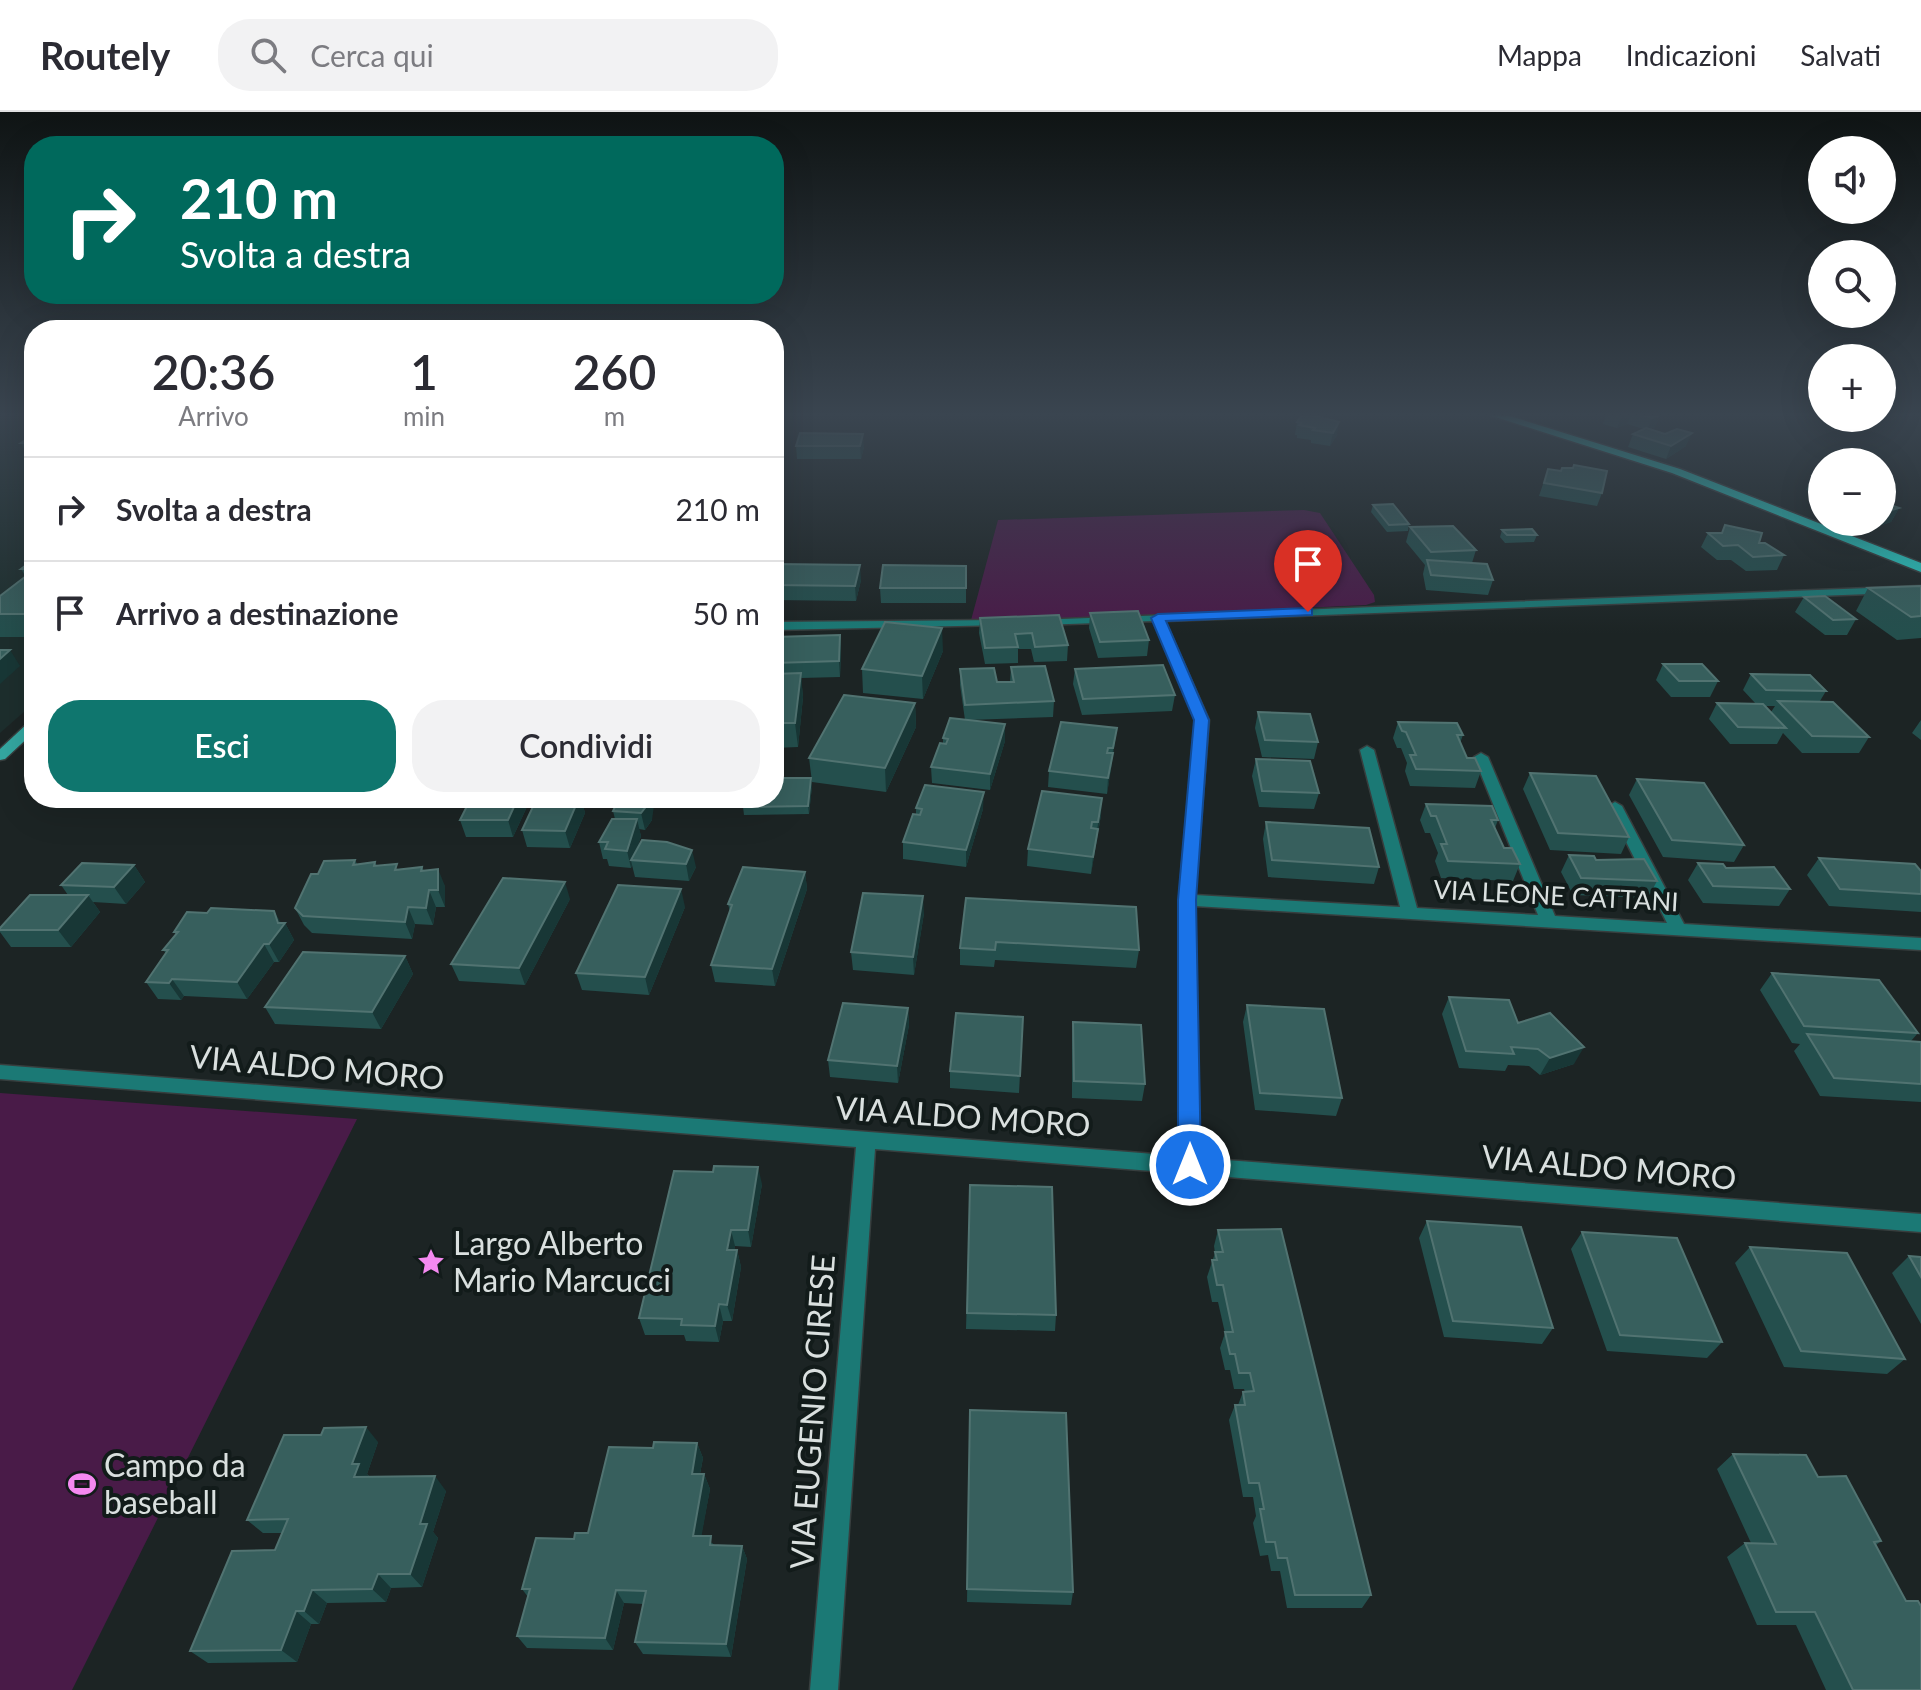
<!DOCTYPE html>
<html lang="it">
<meta charset="utf-8">
<style>
:root{--surface:#fff;--page:#f2f2f3;--text:#2b2b33;--muted:#7c7c81;--line:#e1e1e2;--accent:#0f766e}
body{margin:0;font-family:Lato,sans-serif;background:var(--page);color:var(--text);height:100vh;display:flex;flex-direction:column;font-size:30px;white-space:nowrap}
*{box-sizing:border-box;margin:0}
p{font-size:26px;color:var(--muted)}
.icon{flex:none;width:44px;height:44px;fill:none;stroke:currentColor;stroke-width:2;stroke-linecap:round;stroke-linejoin:round}
.map{position:relative;flex:1;overflow:hidden}
.drawer{position:absolute;left:24px;top:208px;width:760px;height:488px;display:flex;flex-direction:column;background:var(--surface);border-radius:32px;box-shadow:0 8px 32px #0002}
.drawer>*{flex:none}
.hud{position:absolute;left:24px;top:24px;width:760px;height:168px;border-radius:32px;box-shadow:0 8px 32px #0002;background:#00695c;color:#fff;overflow:hidden}
.buttons{position:absolute;left:1808px;top:24px;display:grid;gap:16px}
.buttons a{display:grid;place-items:center;width:88px;height:88px;border-radius:50%;background:var(--surface);box-shadow:0 8px 32px #0002;font-size:40px}
.pin{position:absolute;display:grid;place-items:center;width:68px;height:68px;color:#fff;margin:-82px -34px;border-radius:50% 50% 50% 0;rotate:-45deg;box-shadow:0 0 8px #0007}
.pin .icon{rotate:45deg}
.me{position:absolute;width:88px;margin:-44px;rotate:0deg;stroke-linejoin:round;filter:drop-shadow(0 0 6px #0008)}
.turn{display:flex;align-items:center;gap:28px;height:168px;padding:0 24px;font-size:36px}
.turn .icon{width:104px;height:104px;stroke-width:2.5}
.turn b{display:block;font-size:56px;line-height:68px}
.eta{display:flex;justify-content:space-evenly;align-items:center;height:136px;text-align:center}
.eta b{font-size:48px;font-weight:600;line-height:56px}
.cta{display:flex;gap:16px;margin-top:auto;padding:16px 24px}
.cta a{flex:1;height:92px;border-radius:32px;background:var(--accent);color:#fff;font-size:32px;font-weight:600;line-height:92px;text-align:center}
.cta a+a{background:var(--page);color:var(--text)}
ul{padding:0;list-style:none}
li{display:flex;align-items:center;gap:24px;height:104px;padding:0 24px;border-top:2px solid var(--line)}
li div{flex:1}
li b{display:block;font-size:30px}
li em{font-style:normal}
header{display:flex;align-items:center;gap:48px;box-sizing:border-box;height:112px;padding:0 40px;background:var(--surface);border-bottom:2px solid var(--line)}
header strong{font-size:38px}
nav{display:flex;gap:44px;margin-inline-start:auto;font-size:28px}
.search{width:560px;height:72px;background:var(--page);display:flex;align-items:center;gap:20px;box-sizing:border-box;padding:0 28px;border-radius:32px;color:var(--muted);font-size:30px}
.map>svg:first-child{display:block}
.built{fill:#1d2e2d}
.green{fill:#491b48}
.lines{fill:none;stroke-linecap:round;stroke-linejoin:round}
.street-casing{stroke:#373e3e;stroke-width:3}
.secondary-casing{stroke:#373e3e;stroke-width:3}
.primary-casing{stroke:#373e3e;stroke-width:3}
.street{fill:#1b7975;fill-rule:evenodd}
.secondary{fill:#34a7a1;fill-rule:evenodd}
.primary{fill:#28ccc4;fill-rule:evenodd}
.wall{fill:#244f4d;fill-rule:evenodd}
.shaded-wall{fill:#183736}
.building{fill:#375f5d;stroke:#517371;stroke-width:2}
.route{fill:#1a73e8;stroke:#114b97;stroke-width:2}
.labels{text-anchor:middle;stroke-width:8;stroke-linejoin:round;paint-order:stroke}
.street-label{font-size:26px;fill:#dae0df;stroke:#121b1a}
.near-street-label{font-size:32px;fill:#dae0df;stroke:#121b1a}
.near-poi-label{font-size:32px;fill:#dae0df;stroke:#121b1a;text-anchor:start}
</style>
<header>
<strong>Routely</strong>
<div class="search"><svg class="icon" aria-label="search" viewBox="0 0 24 24"><circle cx="10" cy="10" r="6"/><path d="M15 15l6 6"/></svg>Cerca qui</div>
<nav><a>Mappa</a><a>Indicazioni</a><a>Salvati</a></nav>
</header>
<div class="map">
<svg width="1921" height="1578" viewBox="0 0 1921 1578">
<rect width="100%" height="100%" fill="#1c2424"/>
<path class="built" d="M0,301H34V591L0,621Z"/>
<path class="green" d="M1304,398L1320,401L1374,483L1375,490L1366,493L970,512L998,408Z
M0,981L357,1007L72,1578H0Z"/>
<g class="lines">
<g class="street-casing">
<path id="street" d="M1921,474V480L1165,509L1209,608L1195,783L1400,795L1360,638L1367,634L1374,638L1417,796L1538,803L1474,645L1481,641L1488,645L1555,804L1667,811L1608,694L1615,690L1622,694L1684,812L1921,826V838L1195,794L1200,1046L1921,1102V1120L875,1037L838,1578H810L856,1035L0,967V953L1180,1044L1179,788L1195,608L1154,509L1040,513L1036,512V508Z
M1000,508L1004,509V513L774,518V510Z"/>
</g>
<g class="secondary-casing">
<path id="secondary" d="M34,609V620L5,647L0,648V637L29,610Z"/>
</g>
<g class="primary-casing">
<path id="primary" d="M1483,301H1500L1680,357L1921,451V460L1672,361Z"/>
</g>
<use href="#street" class="street"/>
<use href="#secondary" class="secondary"/>
<use href="#primary" class="primary"/>
</g>
<path class="wall" d="M1607,301H1656L1655,315L1650,317L1686,334L1666,347L1628,335L1633,322L1644,317L1627,312L1617,316L1603,312Z
M1297,310L1337,323L1330,334L1311,331V328L1297,326V323H1295Z
M21,331H34V350H31Z
M796,334L864,335L861,347H797Z
M1548,357L1561,359L1602,381L1597,394L1539,384Z
M1822,362V402L1815,400L1821,388L1813,385L1815,381L1806,378L1813,364Z
M1373,393L1409,412L1408,419L1387,420L1371,400Z
M1899,396L1891,410L1863,419L1841,410H1882Z
M1410,415L1476,438L1472,451L1493,468L1488,483L1426,478L1423,462L1425,453L1406,430Z
M1502,418L1537,423L1534,430L1505,431L1500,425Z
M1708,421L1759,431L1784,443L1777,458L1746,459L1731,448H1717L1701,435Z
M34,447V525H0V484L26,465L21,457Z
M966,454V491H881L880,476Z
M774,460L861,468L856,489L774,488Z
M1921,474V526L1897,528L1856,499L1868,476Z
M1804,485L1856,507L1847,523H1825L1795,500Z
M1090,501L1149,528L1147,544L1098,546L1089,516Z
M980,506L1068,533L1067,549L1034,550L1031,537H1018V551L985,552L979,521Z
M840,523L841,539L840,565L801,566L803,585L798,635L774,636V525Z
M943,539L923,587L863,581L862,557Z
M1663,552L1718,569L1710,585H1671L1656,568Z
M1011,555L1054,589L1053,605L969,608L1005,612V629L990,678L932,671L931,655L943,632V626L965,608L960,573V557L997,570H1010Z
M1075,557L1175,583L1172,599L1082,603L1073,572Z
M1751,562L1826,579L1820,589L1869,625L1859,641H1802L1783,621L1777,632H1730L1709,607L1717,591L1756,592L1743,578ZM1766,594H1775L1771,600Z
M915,591L916,615L886,680L812,670L809,646Z
M1258,600L1318,630L1314,647L1262,645L1255,616Z
M1921,608V628L1912,621Z
M1398,610L1463,623L1460,631L1467,646L1481,659L1475,676L1410,674L1405,659L1407,651L1401,636H1397L1393,626Z
M1117,616L1107,682L1048,675L1049,659Z
M1256,647L1319,681L1314,697L1259,695L1252,664Z
M1530,661L1629,725L1621,742L1550,738L1523,677Z
M1637,667L1744,733L1734,750L1663,745L1629,683Z
M812,674L809,702L744,703L743,695Z
M471,686H531L513,725H466L460,708Z
M537,686H587L586,690H582L585,701L570,736L527,735L522,718Z
M619,686L652,708L645,718L639,717L641,724L637,736L696,755L689,769L635,765L632,753L631,756L609,754L607,747H603L599,730L615,707L613,699Z
M1426,692L1498,708L1495,716L1504,736L1520,752L1513,769L1441,766L1435,749L1438,741L1430,721H1425L1420,708Z
M916,696L983,697L966,755L903,747V730L916,703Z
M1101,703L1091,762L1027,754L1028,737Z
M1266,710L1379,755L1374,772L1268,765L1263,727Z
M1569,743L1596,748L1657,769L1648,786L1573,783L1561,760Z
M1819,746L1921,759V800L1829,794L1807,763Z
M355,748L357,752L375,750L377,754L399,757L422,755L424,759L445,774V795H436L433,813L415,812L412,827L312,821L304,813L295,796Z
M1698,751L1726,756L1790,777L1779,794L1703,791L1688,768Z
M134,753L145,770L126,792L93,790L100,800L71,835H11L0,820V816L68,783L61,773Z
M805,760L807,777L775,874L715,870L711,853L730,800L728,792Z
M966,786L1139,838L1136,856L995,848L994,855L960,853V836Z
M570,787L525,873L459,869L451,852Z
M685,795L649,883L582,878L576,861Z
M924,801L914,863L853,858L851,840Z
M281,811H285L294,828L279,850H274L247,887L184,884L181,888L158,887L146,870L166,841L163,838L176,823L174,820Z
M405,844L413,862L381,917L275,912L265,895Z
M1772,861L1918,921L1911,929L1921,930V990L1820,984L1794,939L1800,932L1792,931L1760,878Z
M1449,885L1518,911L1574,952L1540,963L1529,954L1508,953L1505,959L1459,956L1442,902Z
M1247,893L1342,986L1336,1004L1255,998L1243,910Z
M908,896L909,913L898,971L830,965L828,948Z
M1023,905L1019,981L950,976V959Z
M1073,910L1145,972L1142,989L1072,986V927Z
M762,1072L751,1135L735,1134L734,1138H737L741,1155L732,1209H723L719,1230L686,1229L684,1223H645L639,1206Z
M970,1073L1056,1203L1055,1219L966,1217Z
M1427,1109L1553,1216L1542,1232L1444,1225L1419,1126Z
M1218,1118L1371,1483L1362,1496H1287L1280,1459H1271L1268,1443L1260,1444L1253,1411L1256,1404L1253,1385H1243L1229,1308L1235,1293H1238L1243,1280H1245L1244,1277H1234L1230,1258H1225L1220,1236L1225,1221L1218,1190H1212L1207,1165L1215,1141L1214,1134Z
M1582,1120L1722,1230L1707,1246L1607,1239L1571,1137Z
M1750,1135L1905,1247L1887,1262L1784,1255L1735,1151Z
M1909,1144L1921,1145V1212L1892,1161Z
M970,1298L1073,1480L1071,1493L967,1490Z
M378,1330L367,1362L370,1365L446,1379L433,1420L438,1426L422,1475L391,1476L386,1490L327,1491L319,1512H311L297,1550L208,1551L190,1539L275,1438L282,1421H263L247,1408Z
M697,1331L703,1346L700,1362H704L710,1377L701,1424L715,1433L742,1434L747,1447L731,1545L643,1542L635,1530L643,1492L624,1491L613,1538L527,1536L517,1524L528,1485L522,1477L574,1427L588,1421L653,1336Z
M1733,1342L1818,1365L1881,1429L1876,1433L1921,1578H1826L1796,1513H1757L1727,1445L1745,1431H1751L1717,1357Z"/>
<path class="shaded-wall" d="M1628,301H1632L1627,312L1617,316L1622,304Z
M1660,303L1655,315L1647,318L1652,306Z
M1339,310L1337,323L1330,334L1333,321Z
M1692,321L1686,334L1666,347L1671,334Z
M863,322L864,335L861,347L860,334Z
M1899,396L1891,410L1863,419L1867,410H1882V401Z
M860,453L861,468L856,489L855,474Z
M942,516L943,539L923,587L922,564Z
M840,523L841,539L840,565L839,549Z
M10,538L20,554L0,572V547Z
M801,561L803,585L798,635L795,611Z
M915,591L916,615L886,680L885,656Z
M1005,612V629L990,678V662Z
M1117,616L1111,658L1107,682L1108,666Z
M811,666L812,674L809,702L808,694Z
M984,680L983,697L966,755V738Z
M518,686H531L513,725L508,708Z
M579,686H581L585,701L570,736L565,719Z
M649,686H655L652,708L645,718L641,701Z
M1102,686L1101,703L1091,762L1093,745Z
M637,707L641,724L634,748H631L632,753L631,756L627,739Z
M692,738L696,755L689,769L686,752Z
M134,753L145,770L126,792L114,775Z
M438,757L445,774V795L438,778Z
M805,760L807,777L775,874L772,857Z
M565,770L570,787L525,873L519,856Z
M681,777L685,795L649,883L645,865Z
M429,778L436,795L433,813L426,796Z
M88,783L100,800L71,835L58,818Z
M923,784L924,801L914,863L913,845Z
M408,795L415,812L412,827L405,810Z
M274,799L283,814L285,811L294,828L279,850L269,832L278,811Z
M264,832L274,850L247,887L237,870Z
M405,844L413,862L381,917L372,900Z
M172,867L184,884L181,888L169,871Z
M908,896L909,913L898,971L897,954Z
M1584,935L1574,952L1540,963L1550,946Z
M758,1055L762,1072L751,1135L748,1118Z
M731,1118L735,1134L731,1155L727,1138Z
M737,1138L741,1155L732,1209L727,1193Z
M719,1192L723,1209L719,1230L715,1214Z
M366,1315L378,1330L367,1362L371,1367L354,1365L352,1352Z
M697,1331L703,1346L697,1377L692,1362Z
M704,1362L710,1377L699,1438L693,1424Z
M435,1364L446,1379L433,1420L438,1426L422,1475L410,1462L420,1412Z
M742,1434L747,1447L731,1545L726,1532Z
M378,1462L391,1476L386,1490L372,1477Z
M312,1478L327,1491L319,1512L304,1499Z
M616,1478L624,1491L613,1538L605,1526Z
M296,1499L311,1512L297,1550L281,1538Z"/>
<path class="building" d="M1303,301H1304L1339,310L1333,321L1313,318L1315,316L1299,313L1301,311L1297,310Z
M1637,301H1656L1660,303L1652,306Z
M1646,316L1665,322L1677,317L1692,321L1671,334L1633,322Z
M800,321L863,322L860,334H796Z
M34,322V331H21Z
M1574,353L1607,359L1602,381L1544,371L1548,357L1561,359L1562,356H1573Z
M1822,362V368L1813,364Z
M1882,390L1899,396L1882,401Z
M1393,392L1409,412L1389,413L1373,393Z
M1725,413L1762,421L1759,431H1765L1784,443L1753,445L1738,433L1723,434L1708,421H1722Z
M1453,414L1476,438L1431,440L1410,415Z
M1532,417L1537,423H1507L1502,418Z
M34,447V457H21Z
M1427,448L1487,452L1493,468L1431,463Z
M777,452L860,453L855,474L774,473V460Z
M883,453L966,454V476H880Z
M34,458V502H0V484Z
M1921,474V504L1911,505L1868,476Z
M1825,484L1856,507L1833,508L1804,485Z
M1138,499L1149,528L1100,530L1090,501Z
M1059,503L1068,533L1035,535L1032,521L1015,522L1018,535L985,536L980,506Z
M885,510L942,516L922,564L862,557Z
M840,523L839,549L774,551V525Z
M0,538H10L0,547Z
M1663,552H1702L1718,569H1679Z
M1163,553L1175,583L1083,587L1075,557Z
M1045,554L1054,589L965,593L960,557L994,556L997,570H1014L1011,555Z
M801,561L795,611H774V562Z
M1751,562L1810,563L1826,579L1766,578Z
M844,583L915,591L885,656L809,646Z
M1778,589L1833,590L1869,625L1812,624Z
M1717,591L1763,592L1786,616L1738,615Z
M1258,600L1310,602L1318,630L1265,628Z
M950,606L1005,612L990,662L931,655L940,631L946,632L948,627L943,626Z
M1061,610L1117,616L1113,636H1108L1107,641H1113L1108,666L1049,659Z
M1398,610L1457,611L1463,623H1457L1467,646H1475L1481,659L1416,657L1410,643H1416L1406,620L1402,619Z
M1256,647L1310,649L1319,681L1262,679Z
M1530,661L1596,664L1629,725L1558,721Z
M774,666H811L808,694L743,695L744,686H774Z
M1637,667L1704,671L1744,733L1672,728Z
M925,673L984,680L966,738L903,730L913,702L920,703L922,697L916,696Z
M1042,679L1102,686L1098,710H1092L1091,716L1098,717L1093,745L1028,737Z
M471,686H518L508,708H460Z
M537,686H579L565,719L522,718Z
M619,686H649L648,692L641,701L613,699Z
M1426,692L1492,694L1498,708H1491L1504,736H1512L1520,752L1448,749L1441,732H1447L1436,704H1431Z
M612,707H637L627,739L605,737L608,730H599Z
M1266,710L1369,716L1379,755L1272,748Z
M642,728L667,730L692,738L686,752L631,748Z
M1569,743L1594,744L1596,748L1644,747L1657,769L1581,766Z
M1819,746L1915,752L1921,759V782L1840,777Z
M355,748L353,753L375,750L374,754L397,752L395,758L422,755L421,759L438,757V778H429L426,796L408,795L405,810L303,804L295,796L311,762H318L324,749Z
M82,751L134,753L114,775L61,773Z
M1698,751L1723,752L1726,756L1774,755L1790,777L1713,774Z
M743,755L805,760L772,857L711,853L732,793L728,792Z
M503,766L565,770L519,856L451,852Z
M618,773L681,777L645,865L576,861Z
M863,781L923,784L913,845L851,840Z
M30,783H88L58,818H0V816Z
M966,786L1136,795L1139,838L996,830L995,838L960,836Z
M211,796L274,799L278,811H285L269,832H264L237,870L172,867L169,871L146,870L168,838H163L178,820H174L187,800L207,801Z
M303,840L405,844L372,900L265,895Z
M1772,861L1879,868L1918,921L1804,914Z
M1449,885L1509,888L1518,911L1550,901L1584,935L1550,946L1538,937L1511,935L1514,942L1466,939Z
M843,891L908,896L897,954L828,948Z
M1247,893L1324,897L1342,986L1260,981Z
M956,901L1023,905L1020,964L950,959Z
M1073,910L1141,913L1145,972L1074,969Z
M1807,922L1921,930V972L1834,966Z
M714,1054L758,1055L748,1118H731L727,1138H737L727,1193L719,1192L715,1214L681,1213L682,1207L639,1206L674,1059L713,1060Z
M970,1073L1052,1075L1056,1203L967,1201Z
M1427,1109L1521,1115L1553,1216L1453,1209Z
M1281,1117L1371,1483H1295L1287,1446H1278L1275,1430H1266L1260,1397H1264L1259,1371H1249L1235,1293H1245L1243,1280L1254,1279L1250,1261H1239L1235,1242H1230L1225,1220H1233L1223,1173H1217L1212,1148H1217L1215,1140H1223L1218,1118Z
M1582,1120L1677,1126L1722,1230L1620,1223Z
M1750,1135L1847,1141L1905,1247L1801,1239Z
M1909,1144L1921,1145V1165Z
M970,1298L1066,1301L1073,1480L967,1477Z
M366,1315L352,1352H359L354,1365L435,1364L420,1412H427L410,1462H378L372,1477L312,1478L304,1499H296L281,1538L190,1539L232,1439L275,1438L288,1407L247,1408L284,1323H321L324,1316Z
M654,1330L697,1331L692,1362H704L693,1424H711L710,1433L742,1434L726,1532L635,1530L646,1479L616,1478L605,1526L517,1524L530,1477H522L536,1426L574,1427L575,1421H588L609,1335L653,1336Z
M1733,1342L1806,1343L1818,1365L1846,1364L1881,1429L1874,1430L1906,1489H1918L1921,1494V1578H1853L1815,1500H1776L1745,1431L1776,1432Z"/>
<linearGradient id="sky" x2="0" y2="1"><stop stop-color="#0f1414"/><stop offset="0.58" stop-color="#3a4550"/><stop offset="1" stop-color="#3a4550" stop-opacity="0"/></linearGradient>
<rect width="1921" height="522" fill="url(#sky)"/>
<path class="route" d="M1308,496L1312,497V503L1166,509L1209,608L1196,788L1201,1053L1198,1060L1190,1063L1182,1060L1178,1053V788L1194,608L1151,506L1158,502Z"/>
<defs>
<g id="sight-bare" transform="scale(2.16)"><path d="M0-6L1.8-2.2L6-1.7L2.9 1.2L3.7 5.4L0 3.3L-3.7 5.4L-2.9 1.2L-6-1.7L-1.8-2.2Z" fill="#f489f0" stroke="#121b1a" stroke-width="2.5" paint-order="stroke"/></g>
<g id="stadium-bare" transform="scale(2.16)"><path d="M0-5a6.5 5 0 1 0 0 10a6.5 5 0 1 0 0-10ZM-3.5-1.8h7v3.6h-7Z" fill="#f489f0" stroke="#121b1a" stroke-width="2.5" paint-order="stroke"/></g>
</defs>
<g fill-rule="evenodd">
<use href="#sight-bare" x="431" y="1150"/>
<use href="#stadium-bare" x="82" y="1372"/>
</g>
<g class="labels">
<g class="street-label">
<text transform="translate(1556 784) rotate(3)" y="9">VIA LEONE CATTANI</text>
</g>
<g class="near-street-label">
<text transform="translate(317 956) rotate(5)" y="11">VIA ALDO MORO</text>
<text transform="translate(963 1005) rotate(4)" y="11">VIA ALDO MORO</text>
<text transform="translate(1609 1056) rotate(5)" y="11">VIA ALDO MORO</text>
<text transform="translate(813 1300) rotate(-86)" y="11">VIA EUGENIO CIRESE</text>
</g>
<g class="near-poi-label">
<text x="453" y="1143">Largo Alberto<tspan x="453" dy="37">Mario Marcucci</tspan></text>
<text x="104" y="1365">Campo da<tspan x="104" dy="37">baseball</tspan></text>
</g>
</g>
</svg>
<div class="buttons">
<a><svg class="icon" aria-label="sound" viewBox="0 0 24 24"><path d="M4 9h4l5-4v14l-5-4H4zM17 9q2 3 0 6"/></svg></a>
<a><svg class="icon" aria-label="search" viewBox="0 0 24 24"><circle cx="10" cy="10" r="6"/><path d="M15 15l6 6"/></svg></a>
<a>+</a>
<a>−</a>
</div>
<div class="pin" style="left:1308px;top:500px;background:#d93025"><svg class="icon" aria-label="arrive" viewBox="0 0 24 24"><path d="M6 21V4h12l-3 4 3 4H6"/></svg></div>
<svg class="me" style="left:1190px;top:1053px" viewBox="-20 -20 40 40"><circle r="17" fill="#1a73e8" stroke="#fff" stroke-width="3"/><path d="M0-11L8 9 0 5-8 9z" fill="#fff"/></svg>
<div class="hud">
<div class="turn"><svg class="icon" aria-label="right" viewBox="0 0 24 24"><path d="M7 20v-9h11M14 6l5 5-5 5"/></svg><div><b>210 m</b>Svolta a destra</div></div>
</div>
<section class="drawer">
<div class="eta">
<div><b>20:36</b><p>Arrivo</p></div>
<div><b>1</b><p>min</p></div>
<div><b>260</b><p>m</p></div>
</div>
<ul>
<li><svg class="icon" aria-label="right" viewBox="0 0 24 24"><path d="M7 20v-9h11M14 6l5 5-5 5"/></svg><div><b>Svolta a destra</b></div><em>210 m</em></li>
<li><svg class="icon" aria-label="arrive" viewBox="0 0 24 24"><path d="M6 21V4h12l-3 4 3 4H6"/></svg><div><b>Arrivo a destinazione</b></div><em>50 m</em></li>
</ul>
<div class="cta"><a>Esci</a><a>Condividi</a></div>
</section>
</div>
